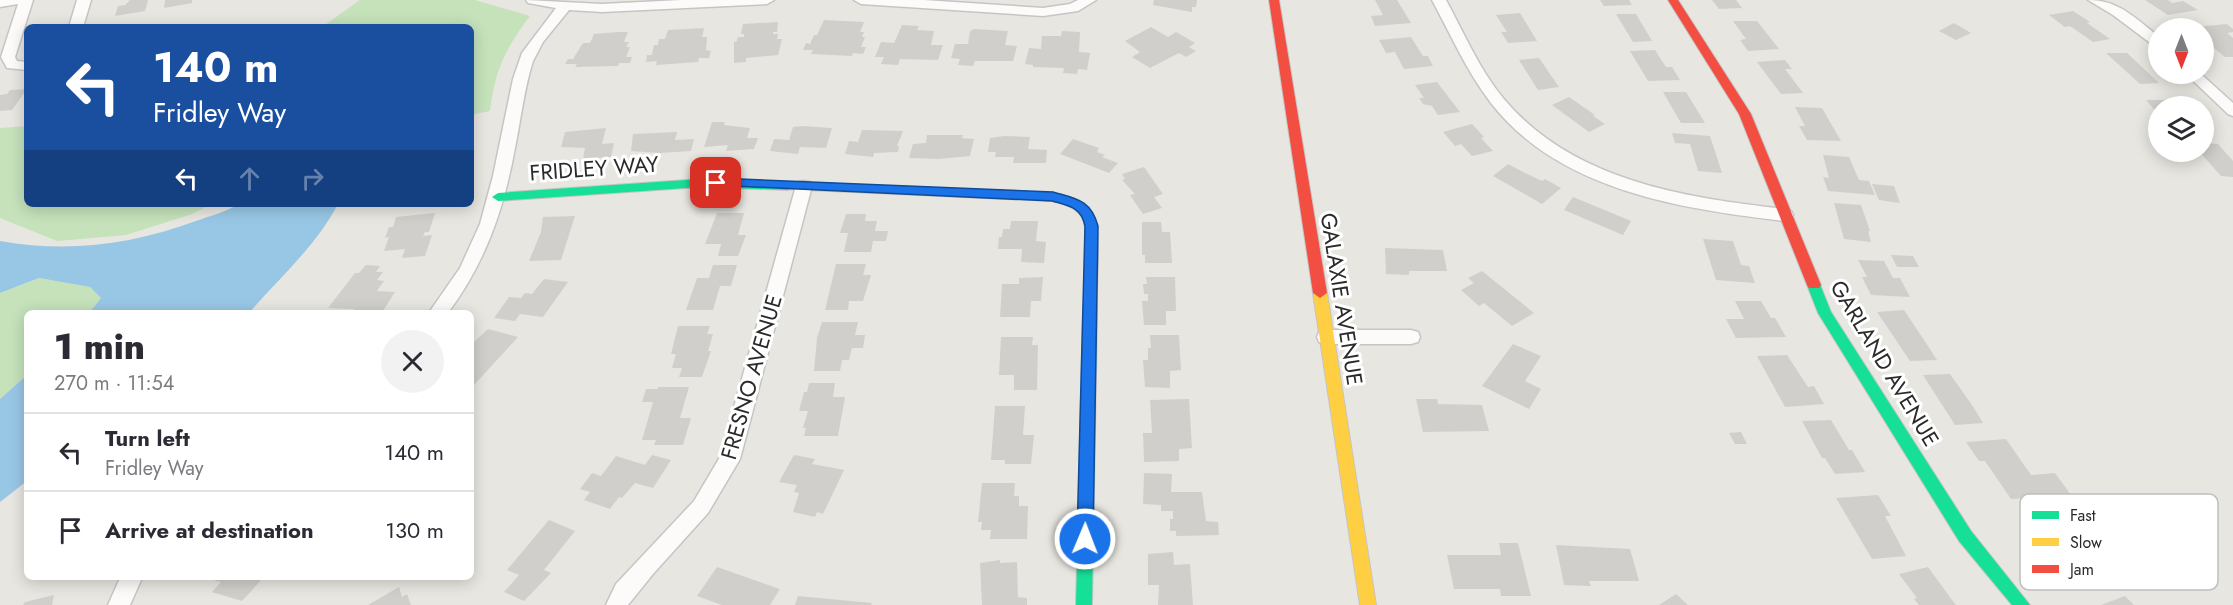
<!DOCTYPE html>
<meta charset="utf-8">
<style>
:root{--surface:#fff;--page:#f2f2f3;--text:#2b2b33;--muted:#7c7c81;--line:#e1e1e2}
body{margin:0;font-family:Jost,sans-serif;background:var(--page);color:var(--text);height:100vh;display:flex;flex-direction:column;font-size:22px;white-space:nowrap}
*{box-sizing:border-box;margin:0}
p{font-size:20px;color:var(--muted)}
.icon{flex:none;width:33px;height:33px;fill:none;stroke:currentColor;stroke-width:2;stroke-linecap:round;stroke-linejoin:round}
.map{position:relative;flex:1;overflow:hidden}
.side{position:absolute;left:24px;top:310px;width:450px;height:270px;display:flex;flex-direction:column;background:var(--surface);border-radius:9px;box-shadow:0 3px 15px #0003}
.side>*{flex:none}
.top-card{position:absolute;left:24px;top:24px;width:450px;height:183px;border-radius:9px;box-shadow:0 3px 15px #0003;background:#1a4fa0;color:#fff;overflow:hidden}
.needle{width:39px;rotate:180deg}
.buttons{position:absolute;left:2148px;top:18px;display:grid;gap:12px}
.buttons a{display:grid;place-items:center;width:66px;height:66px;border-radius:50%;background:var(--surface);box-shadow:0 3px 15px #0003;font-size:30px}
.pin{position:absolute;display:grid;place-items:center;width:51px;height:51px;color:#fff;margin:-26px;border-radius:12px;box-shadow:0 3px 9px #0006}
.me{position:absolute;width:66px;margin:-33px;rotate:1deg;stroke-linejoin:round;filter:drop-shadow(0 0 4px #0008)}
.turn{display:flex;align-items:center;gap:21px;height:126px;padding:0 30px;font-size:27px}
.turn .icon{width:78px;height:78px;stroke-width:2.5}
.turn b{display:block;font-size:42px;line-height:51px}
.lanes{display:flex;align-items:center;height:57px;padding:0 30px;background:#0003;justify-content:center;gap:30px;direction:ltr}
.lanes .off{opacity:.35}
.round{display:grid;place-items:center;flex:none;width:63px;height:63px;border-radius:32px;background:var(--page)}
.headline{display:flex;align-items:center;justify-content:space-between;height:102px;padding:0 30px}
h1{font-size:36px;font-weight:800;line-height:45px}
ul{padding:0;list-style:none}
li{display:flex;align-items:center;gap:18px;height:78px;padding:0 30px;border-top:2px solid var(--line)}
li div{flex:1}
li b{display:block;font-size:22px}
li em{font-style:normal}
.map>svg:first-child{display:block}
.green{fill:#c5e2bb}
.water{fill:#98c7e6}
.building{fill:#d1cfcb}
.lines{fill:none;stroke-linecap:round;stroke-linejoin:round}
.street-casing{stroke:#c5c5c5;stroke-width:3}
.fast-casing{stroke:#c5c5c5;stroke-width:2}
.slow-casing{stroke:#c5c5c5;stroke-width:2}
.jam-casing{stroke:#c5c5c5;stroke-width:2}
.street{fill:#fcfbfa;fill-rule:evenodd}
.fast{fill:#16e098;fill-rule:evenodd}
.slow{fill:#ffcf43;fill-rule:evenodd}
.jam{fill:#f24e42;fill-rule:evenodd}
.route{fill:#1a73e8;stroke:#114b97;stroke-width:1.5}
.labels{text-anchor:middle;stroke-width:6;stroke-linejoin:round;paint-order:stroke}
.street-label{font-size:22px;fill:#2a2a2a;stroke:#fff}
.key{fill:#fff;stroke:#bfbfbf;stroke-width:1.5}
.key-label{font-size:16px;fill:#2a2a2a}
</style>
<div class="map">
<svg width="2233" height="605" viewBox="0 0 2233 605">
<rect width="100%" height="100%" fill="#e8e6e0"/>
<path class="green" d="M360,0H475L530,16C505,49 495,70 490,111L471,115V27H322Z
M27,126V204H212L192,214L126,235L57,241L0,218V128Z
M39,278L90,287L101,298L89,313L27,314V375L0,399V293Z"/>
<path class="water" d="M239,204H338C316,246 280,277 249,313H89L101,298L90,287L39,278L0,293V241C69,253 130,245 196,221C210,216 226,212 239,204Z
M27,375V481L0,502V399Z"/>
<path class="building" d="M130,0H148L145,11L115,16L118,6L125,5Z
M165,0H192V3L164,8Z
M1154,0H1197L1196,7H1192V12L1153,5Z
M1375,0H1397L1411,23L1375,26L1371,16L1383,15Z
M1600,0H1629L1632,5L1604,6Z
M1712,0H1736L1742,8L1719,9Z
M2145,0H2168L2172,3L2183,1L2198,10L2168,15Z
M2073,11L2090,22L2087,23L2110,39L2093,42L2070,26L2065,27L2049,15Z
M1520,13L1537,41L1508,43L1501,32H1507L1496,15Z
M1616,14H1636L1652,41L1633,42Z
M824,20L864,22L860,32H864L862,37H865L861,47H866L863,54L853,53L852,56L811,54L813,50H803L806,43L810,44L814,35H817Z
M1733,21H1757L1779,49L1748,51L1740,40L1746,39Z
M778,22L777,32H773V34H778L777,39H782L778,55L746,58V62L734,63V42L737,41L738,37H744V34H741L743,24Z
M1954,23L1971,33L1956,40L1939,31Z
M2227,24L2233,29V32L2227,33L2233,38V57H2225L2204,40V28L2196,27Z
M902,25L919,26L917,30L934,31L931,45H943L938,60L900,59L898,65L881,64L884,57H875L881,42L894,43Z
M1151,27L1168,37L1176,32L1195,43L1189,47L1196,51L1186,57L1179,53L1150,68L1132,57L1140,52L1125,41Z
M704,28L702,37H707L706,50L711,51L709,58H699L698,62L656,65L657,61L646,62L647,55H652L654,45H658L659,39H665L668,30Z
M974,29L1008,31L1005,45L1017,46L1013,61H975L973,66L958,65L960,59L951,58L955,44H968L970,31Z
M1062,31L1080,32L1079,52L1090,53L1087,70L1078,69L1077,74L1063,73L1064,68L1033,67V65L1025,64L1029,48L1041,49L1042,36H1061Z
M618,32H628L624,42H629L626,47H630L626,57H632L630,63H619L618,66L575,67L577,64H565L568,59H573L583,43H590L594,34Z
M1411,37L1423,56H1428L1433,66L1404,69L1395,52L1386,53L1379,40Z
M1655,50L1666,67H1672L1680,80L1648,81L1630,51Z
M2106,53H2127L2159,83L2140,84Z
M1539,58L1559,87L1538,90L1519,60Z
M1785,60L1792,69H1785L1803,93L1781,94L1757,62Z
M1437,82L1450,99L1460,112L1438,115L1432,106L1423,104L1419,98H1424L1415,85Z
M27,89L12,110L0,111V95L7,94L10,90Z
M1663,92H1686L1705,123H1681Z
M1569,97L1595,115L1593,116L1605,124L1589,132L1552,105Z
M2146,100H2179L2185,106H2158V114Z
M1795,107L1822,108L1841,141L1807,140L1799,126H1805Z
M712,122H725L724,125L750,128L747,138H758L754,149L726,151L728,145L704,147Z
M1472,124L1484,137L1481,138L1493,151L1472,156L1461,144L1455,146L1443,132Z
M802,126L832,128L826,148L800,147L798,154L770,151L774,139L789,140L793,127Z
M606,128L602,144L614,143L611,157L583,159L585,148L561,147L565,132Z
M862,130L903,131L897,146H899L898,152L874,153L873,157L845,154L849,141L858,142Z
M677,132L675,140L694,139L691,151L660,153L631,151L633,134Z
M1672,133L1710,136L1722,173L1698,171L1690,144L1675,143Z
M927,135H963L962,138L974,139L970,156L939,159L909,158L913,144L926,143Z
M1004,136L1030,137L1028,149L1047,150L1046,163H1013L1014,157H995L996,152H988L990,138Z
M1073,139L1099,148L1097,152L1105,155L1102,157L1118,163L1109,173L1060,154Z
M2204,143L2218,144L2233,161V177L2221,176L2212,166L2200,152H2204Z
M1823,155L1849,157L1859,180L1869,181L1875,195L1828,191L1823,177L1829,178Z
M1508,164L1525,173L1542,181L1545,179L1561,188L1542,204L1493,176Z
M1144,167L1163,194L1154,197L1162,208L1143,214L1130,195L1135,194L1122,180L1125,179L1122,174Z
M1872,184L1894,186L1900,203L1879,200Z
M1573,197L1631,221L1623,235L1564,210Z
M1834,203L1861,205L1870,231H1868L1871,242L1844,239Z
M435,213L429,232H425L423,236L432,235L425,256L402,258L405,249L384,251L389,237L385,238L389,227H393L396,217Z
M717,213H744L738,235H746L738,256H718L721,244H705Z
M846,214H866L865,221H877L875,231H888L886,241H873L871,252H844L848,233H840Z
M575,216L561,260L529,261L541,232L543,217Z
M1011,221H1038L1036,241L1046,242L1044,263L1021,262L1022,249H998L999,237H1002L1003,229H1010Z
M1142,222H1161L1162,232H1170L1172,263H1145V255H1142Z
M1703,239L1733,241L1741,265L1749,266L1755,283L1716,280Z
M1385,248L1443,250L1447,271H1409V275L1386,274Z
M1891,255L1913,256L1919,267H1897Z
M1858,260L1884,261L1893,278H1900L1910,297L1871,295L1862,277H1867Z
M836,264H866L863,275H871L863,301H849L848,310H825Z
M366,265L380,266L376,272H383L377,280L384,281L377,291L395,292L381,314L353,313L355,309L328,308L355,273H359Z
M713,265H737L731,286H720L713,310H686L697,278H709Z
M1482,271L1534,313L1512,326L1484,303L1479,306L1461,290L1474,283L1468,278Z
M1043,277L1041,301H1031L1030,317H1000L1002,284H1019V278Z
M1146,277H1175L1176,311H1166V325H1144L1142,301H1148V294H1144L1143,284H1147Z
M544,279L568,282L543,317L520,314L515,321L494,318L509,297L521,298L525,293L532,294Z
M1735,301H1761L1771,318H1775L1786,337L1736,338L1726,319H1744Z
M1904,310L1928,346L1937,360L1910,361L1877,312Z
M822,322H858L855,335H865L863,348H852L849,360H842L840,371H814L817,338Z
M678,326H710L707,334H713L708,351H711L702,377H679L682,368H672L676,354H671Z
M488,329L518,337L474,385L471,384V345Z
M1150,335H1179L1181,370L1170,371V388L1145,387L1143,360H1148V348H1151Z
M1001,337H1033L1032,345H1038L1037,390H1014V375H999Z
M1513,344L1541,356L1525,381L1541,389L1529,409L1482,386Z
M1787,355L1808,387L1814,386L1824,404L1785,407L1757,356Z
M1950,374L1974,408L1983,423L1955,425L1923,375Z
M809,383H835L833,397H845L838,436H804L806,428H803L808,411H799L804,392H807Z
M658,387H689L680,418H691L683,445H654L656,440H642L653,402H642L646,389H658Z
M1189,399L1192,448L1179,449V461L1144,462L1143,433H1152L1150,400Z
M1416,399H1437L1438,404L1482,405L1489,431L1423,432Z
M995,406H1025L1023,435H1034L1031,464H1005V460H991Z
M1831,420L1849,450H1852L1865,472L1835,474L1825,458H1822L1802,421Z
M1741,432L1747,444H1735L1729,433Z
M2006,439L2031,475L2055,473L2071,495L2011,499L1985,461H1979L1966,442Z
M652,455L671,460L653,488L635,483L622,498L619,497L610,509L584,500L590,492L580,489L592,473L601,476L616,456L645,465Z
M794,455L815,459L812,464L844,470L823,514L817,512L815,517L793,512L799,493L794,492L797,485L779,482Z
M1144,473L1172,474L1171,492H1202L1206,521L1218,522L1219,535L1176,536V531H1170V519H1173V511H1161V505L1143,504Z
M982,483H1015L1014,496H1019V506H1028L1027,539H990L991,530H981L982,522H978Z
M1878,495L1891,516H1885L1906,556L1872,559L1836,498Z
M549,520L575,531L544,570L551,573L524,601L504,592L519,575L507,570Z
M1499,543H1518L1531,596H1501L1500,589H1454L1447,555H1501Z
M1556,545L1630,549L1639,581H1589L1591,586L1564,585Z
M1173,552L1174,565L1190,564L1193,605H1158L1159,585H1148V554Z
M1000,560V563L1017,562L1018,597L1027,598V605H982L980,563Z
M717,567L780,589L770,605H722L697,596Z
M1928,567L1952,600L1956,605H1919L1914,599L1917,598L1899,574Z
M217,578H263L242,601L212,592L221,582L215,581Z
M399,587L402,597L407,594L411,605H368Z
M1676,594L1688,605H1659Z
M54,595L52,605H23L25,602Z
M798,596L872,603L871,605H795Z
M2125,596L2134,605H2101Z"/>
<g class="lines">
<g class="street-casing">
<path id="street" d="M0,0H33L15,57L17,61L27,62V70L7,68L1,57L18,4L0,7Z
M77,0H91L83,27H69Z
M526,0L602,4L681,0H774L767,4L602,12L569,10L543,42L533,61C524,89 521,119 515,148C504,209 485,264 447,314H428L460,268L480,224L493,176L513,79L522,53L556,8L528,3Z
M854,0H924L1043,8L1070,4L1078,0H1096L1078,11L1043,16L861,4Z
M1432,0H1446C1464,33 1479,69 1503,98C1572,181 1685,198 1785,209L1791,211L1793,215L1791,219L1785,221C1683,209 1559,191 1491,103C1467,72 1451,35 1432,0Z
M2088,0C2119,0 2135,18 2158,36V46L2153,45L2113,15Z
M2186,74H2201L2233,103V116L2228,114Z
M804,181L810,182L812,186L740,459L708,513L653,574L628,605H606L616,584L694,501L720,457L796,186L798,182Z
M1326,330H1411L1418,332L1420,337L1418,342L1411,344H1326L1319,342L1317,337L1319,332Z
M120,578H142L130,605H108Z"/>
</g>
<g class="fast-casing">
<path id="fast" d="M701,179L788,182L794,186L788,190L701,187L498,201L492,197L498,193Z
M1814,280L1819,282L1831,312L1971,531L2030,605H2012L1959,541L1818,313L1807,285Z
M1090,311L1097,316L1092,605H1076L1083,316Z"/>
</g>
<g class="slow-casing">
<path id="slow" d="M788,182L1053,193C1099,201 1098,219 1098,260C1097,278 1097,297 1097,316L1090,321L1083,316C1084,297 1090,230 1082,217C1075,207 1064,203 1053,201L784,189L782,186Z
M1320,288L1327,293L1376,605H1360L1313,293Z"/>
</g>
<g class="jam-casing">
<path id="jam" d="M1269,0H1279L1327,293L1320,298L1313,293Z
M1668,0H1678L1751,114L1821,285L1819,288H1809L1807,285L1739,114Z"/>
</g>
<use href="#street" class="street"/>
<use href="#fast" class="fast"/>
<use href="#slow" class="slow"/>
<use href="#jam" class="jam"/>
</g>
<path class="route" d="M716,178L1053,192C1077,199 1091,200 1098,226L1093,539L1091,544L1085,546L1079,544L1077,539L1085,226C1081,207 1069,206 1052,201L712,185L710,183Z"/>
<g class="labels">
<g class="street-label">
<text transform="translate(594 168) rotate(-4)" y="8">FRIDLEY WAY</text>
<text transform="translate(1342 299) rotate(81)" y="8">GALAXIE AVENUE</text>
<text transform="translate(1885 363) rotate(59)" y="8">GARLAND AVENUE</text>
<text transform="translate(751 377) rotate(-74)" y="8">FRESNO AVENUE</text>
</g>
</g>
<rect x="2020" y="494" width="198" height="96" rx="9" class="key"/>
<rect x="2032" y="511" width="27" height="8" fill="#16e098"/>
<rect x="2032" y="538" width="27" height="8" fill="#ffcf43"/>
<rect x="2032" y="565" width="27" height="8" fill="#f24e42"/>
<g class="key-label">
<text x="2070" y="521">Fast</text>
<text x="2070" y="548">Slow</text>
<text x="2070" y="575">Jam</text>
</g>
</svg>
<div class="buttons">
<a><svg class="needle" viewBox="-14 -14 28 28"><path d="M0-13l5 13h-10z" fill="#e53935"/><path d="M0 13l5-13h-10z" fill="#7c7c81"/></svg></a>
<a><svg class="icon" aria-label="layers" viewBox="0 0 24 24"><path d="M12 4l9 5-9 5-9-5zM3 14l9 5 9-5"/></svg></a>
</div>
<div class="pin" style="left:716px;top:183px;background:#d93025"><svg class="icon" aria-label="arrive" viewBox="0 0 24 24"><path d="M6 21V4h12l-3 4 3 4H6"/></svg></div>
<svg class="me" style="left:1085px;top:539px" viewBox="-20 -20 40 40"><circle r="17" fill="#1a73e8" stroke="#fff" stroke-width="3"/><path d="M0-11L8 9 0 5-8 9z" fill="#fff"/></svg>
<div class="top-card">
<div class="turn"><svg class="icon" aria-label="left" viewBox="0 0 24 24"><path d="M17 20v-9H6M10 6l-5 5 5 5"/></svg><div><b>140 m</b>Fridley Way</div></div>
<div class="lanes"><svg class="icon" aria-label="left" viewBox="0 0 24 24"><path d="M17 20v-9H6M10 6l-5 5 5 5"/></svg><svg class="icon off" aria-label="ahead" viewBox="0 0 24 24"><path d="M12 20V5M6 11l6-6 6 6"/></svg><svg class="icon off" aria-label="right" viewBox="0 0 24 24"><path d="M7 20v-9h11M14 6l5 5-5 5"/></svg></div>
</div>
<section class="side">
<div class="headline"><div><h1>1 min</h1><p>270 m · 11:54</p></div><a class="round"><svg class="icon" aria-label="close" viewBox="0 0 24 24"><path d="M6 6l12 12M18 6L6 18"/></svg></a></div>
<ul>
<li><svg class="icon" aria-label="left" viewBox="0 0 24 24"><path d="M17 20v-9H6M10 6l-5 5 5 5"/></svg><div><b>Turn left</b><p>Fridley Way</p></div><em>140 m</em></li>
<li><svg class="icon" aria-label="arrive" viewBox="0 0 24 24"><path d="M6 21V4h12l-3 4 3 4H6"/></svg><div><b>Arrive at destination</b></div><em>130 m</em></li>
</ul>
</section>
</div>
